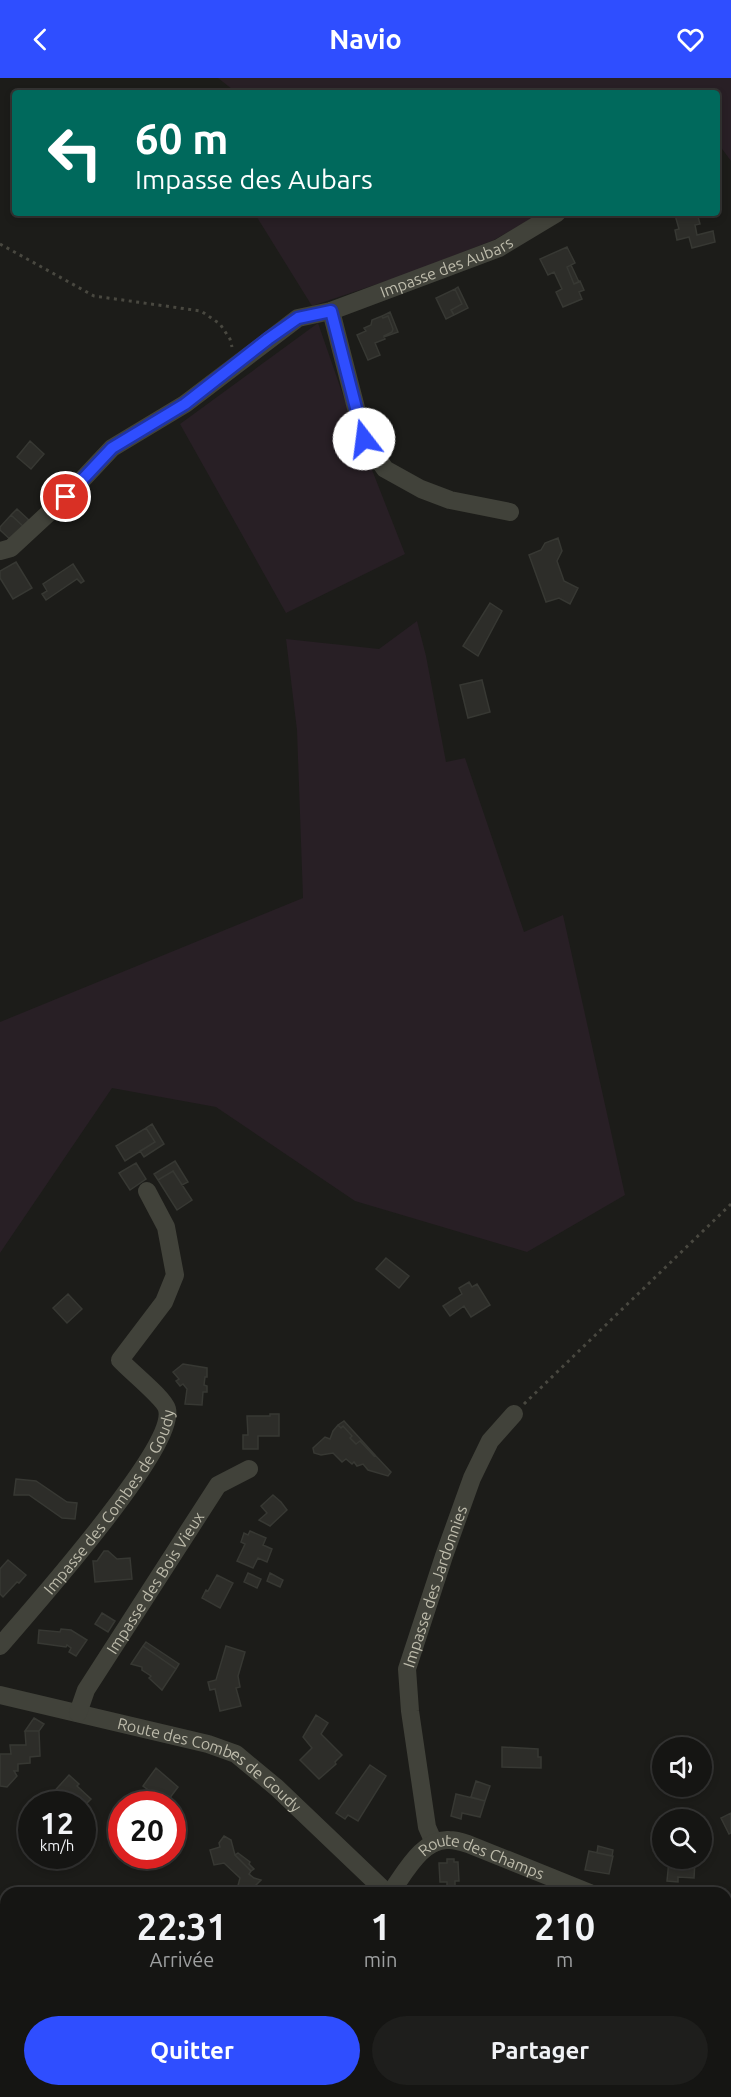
<!DOCTYPE html>
<html lang="fr">
<meta charset="utf-8">
<style>
:root{--surface:#151513;--page:#1e1e1c;--text:#f1f3f6;--muted:#9d9fa0;--line:#343433;--accent:#2f4eff}
body{margin:0;font-family:Ubuntu,sans-serif;background:var(--page);color:var(--text);height:100vh;display:flex;flex-direction:column;font-size:22px;white-space:nowrap}
*{box-sizing:border-box;margin:0}
p{font-size:20px;color:var(--muted)}
.icon{flex:none;width:33px;height:33px;fill:none;stroke:currentColor;stroke-width:2;stroke-linecap:round;stroke-linejoin:round}
.map{position:relative;flex:1;overflow:hidden}
.sheet{position:absolute;left:0px;top:1809px;width:732px;height:210px;display:flex;flex-direction:column;background:var(--surface);border-radius:18px 18px 0 0;box-shadow:0 3px 9px #0003,0 0 0 2px var(--line)}
.sheet>*{flex:none}
.hud{position:absolute;left:12px;top:12px;width:708px;height:126px;border-radius:6px;box-shadow:0 3px 9px #0003,0 0 0 2px var(--line);background:#00695c;color:#fff;overflow:hidden}
.fabs{position:absolute;left:652px;top:1659px;display:grid;gap:12px}
.fabs a{display:grid;place-items:center;width:60px;height:60px;border-radius:50%;background:var(--surface);box-shadow:0 3px 9px #0003,0 0 0 2px var(--line);font-size:30px}
.speed{position:absolute;left:18px;top:1713px;display:flex;gap:12px;font-size:30px;font-weight:700;text-align:center}
.speed>*{display:grid;place-content:center;width:78px;height:78px;border-radius:50%;background:var(--surface);box-shadow:0 3px 9px #0003,0 0 0 2px var(--line);line-height:1}
.speed small{font-size:15px;font-weight:400}
.speed .limit{border:9px solid #d22;background:#fff;color:#111}
.pin{position:absolute;display:grid;place-items:center;width:51px;height:51px;color:#fff;margin:-26px;border:3px solid #fff;border-radius:50%;box-shadow:0 2px 6px #0007}
.me{position:absolute;width:66px;margin:-33px;rotate:345deg;stroke-linejoin:round;filter:drop-shadow(0 0 4px #0008)}
.turn{display:flex;align-items:center;gap:21px;height:126px;padding:0 24px;font-size:27px}
.turn .icon{width:78px;height:78px;stroke-width:2.5}
.turn b{display:block;font-size:42px;line-height:51px}
.eta{display:flex;justify-content:space-evenly;align-items:center;height:102px;text-align:center}
.eta b{font-size:36px;font-weight:700;line-height:42px}
.primary-button{display:flex;gap:12px;margin-top:auto;padding:12px 24px}
.primary-button a{flex:1;height:69px;border-radius:36px;background:var(--accent);color:#fff;font-size:24px;font-weight:700;line-height:69px;text-align:center}
.primary-button a+a{background:var(--page);color:var(--text)}
header{display:flex;justify-content:space-between;align-items:center;height:78px;padding:0 24px;background:var(--accent);color:#fff;font-size:27px;font-weight:700}
.map>svg:first-child{display:block}
.green{fill:#281f25}
.building{fill:#2d2d29;stroke:#373833;stroke-width:1.5}
.lines{fill:none;stroke-linecap:round;stroke-linejoin:round}
.path{stroke:#494840;stroke-width:3;stroke-dasharray:3 4.5;stroke-linecap:butt}
.minor{stroke:#41423a;stroke-width:18}
.route-casing{stroke:#1f33a6;stroke-width:15}
.route{stroke:#2f4eff;stroke-width:10}
.labels{text-anchor:middle;stroke-width:6;stroke-linejoin:round;paint-order:stroke}
.street-label{font-size:16px;fill:#bdbbab;stroke:#171714}
</style>
<header><svg class="icon" aria-label="back" viewBox="0 0 24 24"><path d="M15 5l-7 7 7 7"/></svg>Navio<svg class="icon" aria-label="heart" viewBox="0 0 24 24"><path d="M12 20l-8-8c-3-5 5-10 8-4 3-6 11-1 8 4z"/></svg></header>
<div class="map">
<svg width="731" height="2019" viewBox="0 0 731 2019">
<rect width="100%" height="100%" fill="#1c1c19"/>
<path class="green" d="M218,0H731V83L717,64V15H237Z
M257,135H541L494,162L407,196L312,228L255,136Z
M318,245L345,323L405,476L286,535L180,346Z
M417,543L426,578L446,684L465,680L524,854L563,837L625,1117L527,1174L355,1123L216,1029L112,1010L0,1175V944L303,820L297,652L286,561L379,571Z"/>
<path class="building" d="M671,135H697L700,146L695,147L697,157L713,153L715,164L692,170L689,159L677,162L675,152L679,151L675,137L671,138Z
M567,169L575,185L567,189L574,206L580,203L584,212L579,214L582,221L563,229L556,214L562,211L554,194L548,197L540,181Z
M571,187L579,204L574,206L567,189Z
M458,209L468,230L454,237L451,232L462,226L455,211Z
M455,211L462,226L451,232L454,237L446,241L436,220Z
M390,234L398,254L384,259V258L392,254L393,251L388,238L383,240L382,238Z
M382,238L383,240L388,238L393,251L392,254L384,258L385,261L375,265L380,277L368,282L357,257L366,253L364,250L371,247L372,242Z
M30,363L44,376L31,391L17,379Z
M17,431L31,444L25,450L11,437Z
M11,437L25,450L12,463L0,452V449Z
M558,460L562,473L557,483L564,503L578,510L570,526L559,520L546,524L529,477L541,472L545,465Z
M16,484L32,510L13,521L0,500V493Z
M73,486L84,503L81,505L77,501L46,522L42,516L47,513L43,506Z
M490,525L502,533L478,578L463,568Z
M482,602L490,634L468,640L460,607Z
M152,1046L164,1066L144,1079L140,1073L155,1064L146,1050Z
M146,1050L155,1064L125,1083L116,1068Z
M175,1083L188,1104L182,1107L173,1093L158,1102L154,1096Z
M136,1085L146,1101L130,1112L119,1095Z
M173,1093L192,1122L177,1132L158,1102Z
M386,1180L409,1198L399,1210L376,1191Z
M469,1204L472,1209L477,1206L490,1227L471,1239L464,1228L450,1238L443,1228L462,1216L459,1210Z
M68,1216L82,1231L67,1245L53,1230Z
M183,1286L207,1290V1299H205L204,1307L207,1308V1314H203L202,1327L185,1326L187,1311L183,1306L180,1308L176,1303L179,1301L173,1294Z
M270,1336H279V1358H258V1371H243V1357H248L247,1338H270Z
M344,1343L375,1377L374,1378L360,1363L356,1366L350,1360L352,1358L343,1348L341,1350L338,1347Z
M338,1347L341,1350L343,1348L352,1358L350,1360L356,1366L360,1363L374,1378L375,1377L391,1394L388,1398L368,1392L363,1386L357,1388L354,1384L352,1386L346,1381L342,1384L333,1375L321,1377L314,1375L313,1370L325,1359L330,1361L333,1353Z
M16,1401L36,1403L67,1424L77,1425L75,1441L62,1440L29,1417H14Z
M273,1417L281,1424L287,1432L270,1448L259,1442L267,1435L261,1428Z
M250,1453L266,1460L263,1467L272,1471L267,1484L258,1480L253,1490L237,1483L245,1466L241,1464L244,1455L248,1457Z
M104,1473H108L117,1481L130,1480L132,1501L95,1504L93,1483H97Z
M8,1482L26,1497L19,1505L17,1504L3,1519L0,1516V1491Z
M248,1495L261,1501L257,1510L244,1504Z
M270,1495L283,1502L280,1509L267,1503Z
M217,1497L233,1505L220,1530L202,1520L206,1512L208,1513Z
M102,1535L115,1543L108,1554L95,1546Z
M61,1551L71,1552L87,1562L76,1578L69,1574L71,1570L67,1567L66,1569L38,1565L39,1552L60,1554Z
M146,1564L179,1586L176,1591L143,1568Z
M143,1568L176,1591L162,1612L149,1600L151,1598L142,1592V1589L131,1586Z
M226,1568L245,1574L238,1598L240,1609L236,1610L241,1628L220,1633L215,1611L210,1612L208,1604L216,1602Z
M316,1637L328,1645L321,1656L342,1677L335,1684L336,1686L319,1701L300,1682L312,1670L303,1659Z
M34,1640L44,1646L39,1653H25Z
M25,1653H39L40,1678L30,1679V1685L18,1686V1693H14L17,1698L7,1709L0,1708V1676H11L10,1667H26Z
M502,1669L538,1671V1679H541V1690L502,1689Z
M370,1687L386,1698L358,1743L348,1737L345,1741L336,1735Z
M156,1690L178,1709L166,1725L143,1708Z
M69,1697L79,1706L77,1708L91,1721L82,1730V1726H72L65,1720L59,1726L50,1718Z
M476,1703L490,1708L485,1723L471,1719Z
M456,1716L485,1723L480,1739L462,1735L461,1741L451,1738Z
M731,1735V1755L729,1756L721,1740Z
M224,1758L231,1762L235,1777L251,1793L249,1796L254,1800L261,1802L254,1809H252L250,1815H236L240,1800L224,1785L214,1787L210,1772L220,1769L219,1765Z
M598,1768L613,1772L612,1778L597,1775Z
M589,1773L613,1778L609,1796L585,1792Z
M238,1775L250,1784L249,1786L254,1791L251,1793L235,1777Z
M447,1781H454V1784H458L459,1803H455V1809L467,1808L468,1815H447V1804H440L439,1785H447Z
M669,1782L695,1784L694,1800L678,1799V1804L667,1803Z"/>
<g class="lines">
<path class="path" d="M0,166L94,218L201,233L220,246L230,261L232,269
M524,1326L731,1126"/>
<g class="minor">
<path d="M331,233L364,361L385,391L421,411L450,422L510,434"/>
<path id="s1" d="M0,473L11,470L66,419L112,370L185,326L298,240L331,233L499,170L557,135"/>
<path id="s2" d="M0,1568C29,1534 177,1369 167,1331C164,1320 130,1293 120,1282L164,1224L175,1197L166,1149L147,1113"/>
<path id="s3" d="M0,1617L208,1666L236,1676L277,1710L387,1815"/>
<path id="s4" d="M78,1635L86,1612L218,1407L249,1391"/>
<path id="s5" d="M434,1765L427,1749L410,1633L407,1591L444,1478L472,1400L490,1363L514,1336"/>
<path id="s6" d="M390,1815C404,1797 422,1760 449,1762C455,1762 462,1764 468,1766L590,1815"/>
<path d="M726,1846H731"/>
<path d="M726,1867L731,1863"/>
<path d="M109,2013L116,2019"/>
<path d="M239,2019L242,2013"/>
</g>
</g>
<g class="lines">
<g class="route-casing">
<path id="route" d="M66,419L112,370L185,326L268,261L298,240L331,233L364,361"/>
</g>
<use href="#route" class="route"/>
</g>
<g class="labels">
<g class="street-label">
<text dy="6" stroke="none"><textPath href="#s1" startOffset="538">Impasse des Aubars</textPath></text>
<text dy="6" stroke="none"><textPath href="#s2" startOffset="182">Impasse des Combes de Goudy</textPath></text>
<text dy="6" stroke="none"><textPath href="#s4" startOffset="152">Impasse des Bois Vieux</textPath></text>
<text dy="6" stroke="none"><textPath href="#s5" startOffset="264">Impasse des Jardonnies</textPath></text>
<text dy="6" stroke="none"><textPath href="#s3" startOffset="224">Route des Combes de Goudy</textPath></text>
<text dy="6" stroke="none"><textPath href="#s6" startOffset="117">Route des Champs</textPath></text>
</g>
</g>
</svg>
<div class="fabs">
<a><svg class="icon" aria-label="sound" viewBox="0 0 24 24"><path d="M4 9h4l5-4v14l-5-4H4zM17 9q2 3 0 6"/></svg></a>
<a><svg class="icon" aria-label="search" viewBox="0 0 24 24"><circle cx="10" cy="10" r="6"/><path d="M15 15l6 6"/></svg></a>
</div>
<div class="speed"><div>12<small>km/h</small></div><div class="limit">20</div></div>
<div class="pin" style="left:66px;top:419px;background:#d93025"><svg class="icon" aria-label="arrive" viewBox="0 0 24 24"><path d="M6 21V4h12l-3 4 3 4H6"/></svg></div>
<svg class="me" style="left:364px;top:361px" viewBox="-20 -20 40 40"><circle r="19" fill="#fff"/><path d="M0-13L10 11 0 6-10 11z" fill="#2f4eff"/></svg>
<div class="hud">
<div class="turn"><svg class="icon" aria-label="left" viewBox="0 0 24 24"><path d="M17 20v-9H6M10 6l-5 5 5 5"/></svg><div><b>60 m</b>Impasse des Aubars</div></div>
</div>
<section class="sheet">
<div class="eta">
<div><b>22:31</b><p>Arrivée</p></div>
<div><b>1</b><p>min</p></div>
<div><b>210</b><p>m</p></div>
</div>
<div class="primary-button"><a>Quitter</a><a>Partager</a></div>
</section>
</div>
